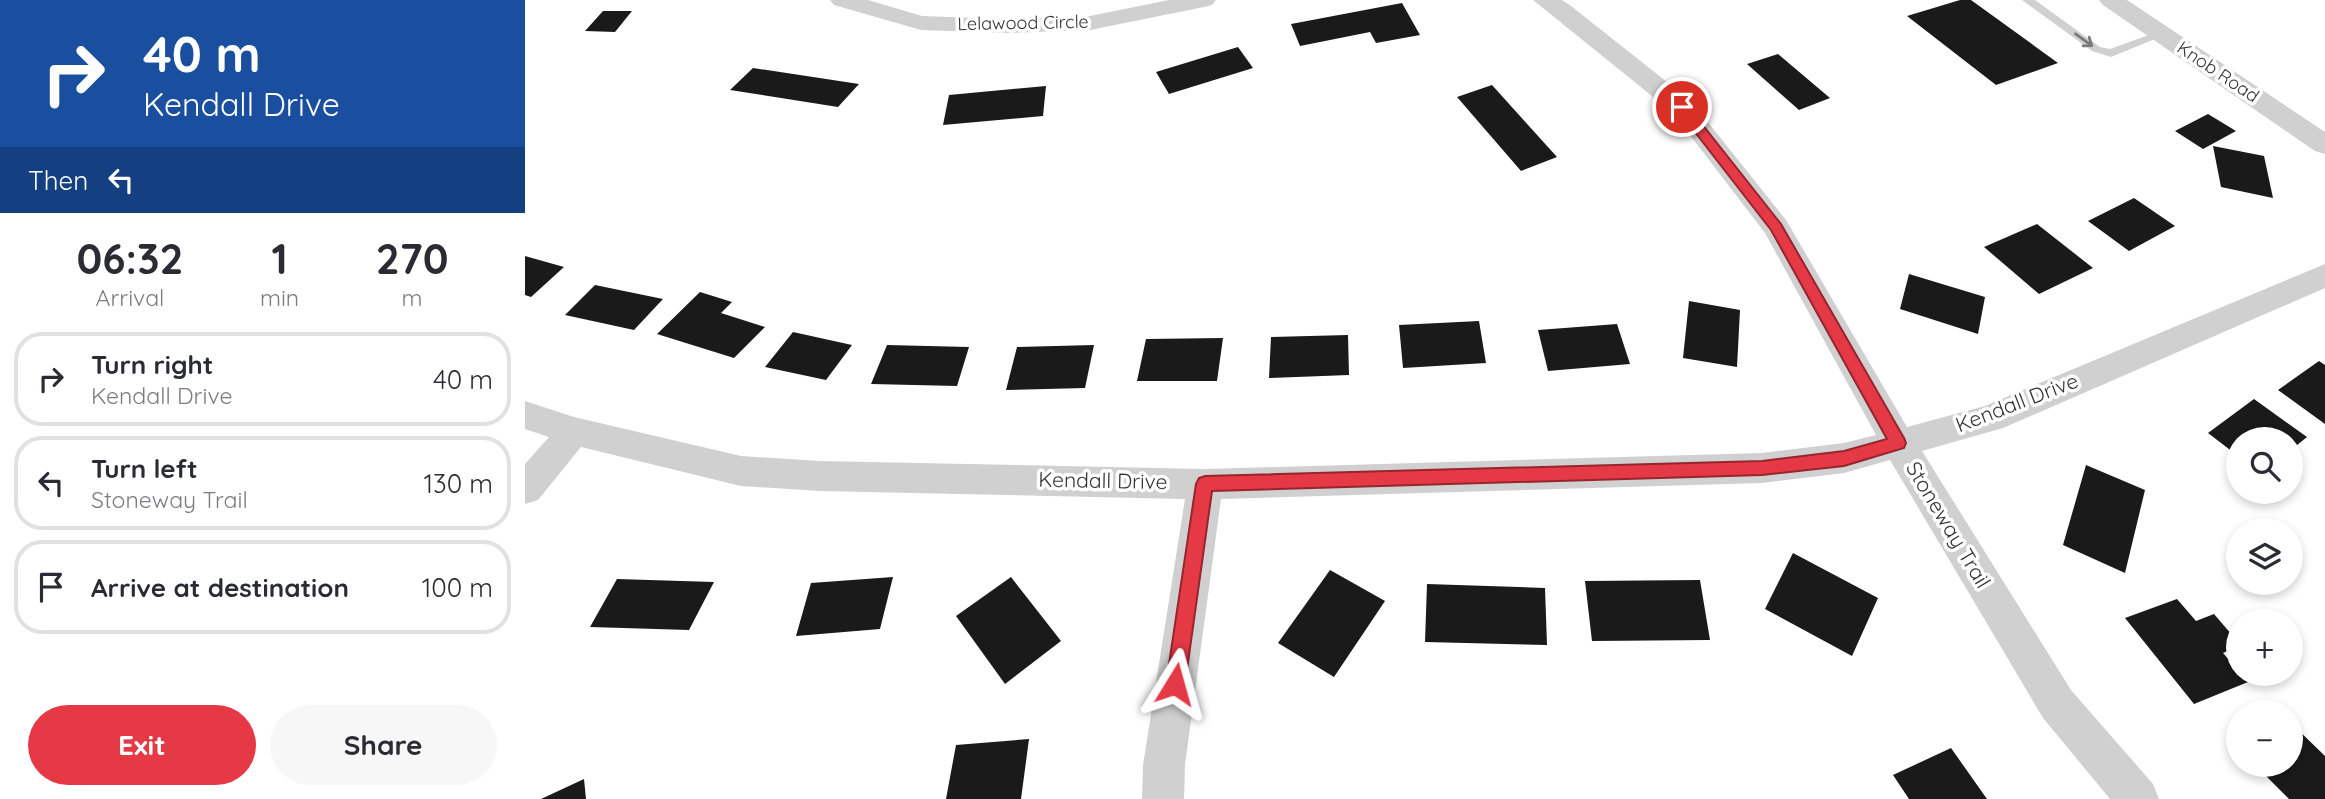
<!DOCTYPE html>
<meta charset="utf-8">
<style>
:root{--surface:#fff;--page:#f7f7f7;--text:#2b2b33;--muted:#7c7c81;--line:#e1e1e2;--accent:#e63946}
body{margin:0;font-family:Quicksand,sans-serif;background:var(--page);color:var(--text);height:100vh;display:flex;flex-direction:column;font-size:26px;white-space:nowrap}
*{box-sizing:border-box;margin:0}
p{font-size:23px;color:var(--muted)}
.icon{flex:none;width:38px;height:38px;fill:none;stroke:currentColor;stroke-width:2;stroke-linecap:round;stroke-linejoin:round}
.map{position:relative;flex:1;overflow:hidden}
.sheet{display:flex;flex-direction:column;background:var(--surface);width:525px}
.sheet>*{flex:none}
.hud{background:#1a4fa0;color:#fff;overflow:hidden}
.controls{position:absolute;left:1701px;top:427px;display:grid;gap:14px}
.controls a{display:grid;place-items:center;width:77px;height:77px;border-radius:50%;background:var(--surface);box-shadow:0 4px 10px #0003;font-size:35px}
.pin{position:absolute;display:grid;place-items:center;width:60px;height:60px;color:#fff;margin:-30px;border:4px solid #fff;border-radius:50%;box-shadow:0 2px 7px #0007}
.me{position:absolute;width:77px;margin:-38px;rotate:8deg;stroke-linejoin:round;filter:drop-shadow(0 0 5px #0008)}
.turn{display:flex;align-items:center;gap:24px;height:147px;padding:0 28px;font-size:32px}
.turn .icon{width:91px;height:91px;stroke-width:2.5}
.turn b{display:block;font-size:49px;line-height:60px}
.then{display:flex;align-items:center;height:66px;padding:0 28px;background:#0003;gap:14px;font-size:26px}
.eta{display:flex;justify-content:space-evenly;align-items:center;height:119px;text-align:center}
.eta b{font-size:42px;font-weight:700;line-height:49px}
.button{display:flex;gap:14px;margin-top:auto;padding:14px 28px}
.button a{flex:1;height:80px;border-radius:42px;background:var(--accent);color:#fff;font-size:28px;font-weight:700;line-height:80px;text-align:center}
.button a+a{background:var(--page);color:var(--text)}
ul{padding:0;list-style:none}
li{display:flex;align-items:center;gap:21px;height:94px;margin:0 14px 10px;padding:0 14px;border:4px solid var(--line);border-radius:28px}
li div{flex:1}
li b{display:block;font-size:26px}
li em{font-style:normal}
main{display:flex;flex:1;min-height:0}
.map>svg:first-child{display:block}
.building{fill:#1a1a1a}
.lines{fill:none;stroke-linecap:round;stroke-linejoin:round}
.service{fill:#d0d0d0;fill-rule:evenodd}
.minor{fill:#d0d0d0;fill-rule:evenodd}
.oneway{stroke:#7a7a7a}
.route{fill:#e63946;stroke:#96252e;stroke-width:2}
.labels{text-anchor:middle;stroke-width:7;stroke-linejoin:round;paint-order:stroke}
.far-street-label{font-size:18px;fill:#333;stroke:#fff}
.street-label{font-size:21px;fill:#333;stroke:#fff}
</style>
<main>
<section class="sheet">
<div class="hud">
<div class="turn"><svg class="icon" aria-label="right" viewBox="0 0 24 24"><path d="M7 20v-9h11M14 6l5 5-5 5"/></svg><div><b>40 m</b>Kendall Drive</div></div>
<div class="then">Then<svg class="icon" aria-label="left" viewBox="0 0 24 24"><path d="M17 20v-9H6M10 6l-5 5 5 5"/></svg></div>
</div>
<div class="eta">
<div><b>06:32</b><p>Arrival</p></div>
<div><b>1</b><p>min</p></div>
<div><b>270</b><p>m</p></div>
</div>
<ul>
<li><svg class="icon" aria-label="right" viewBox="0 0 24 24"><path d="M7 20v-9h11M14 6l5 5-5 5"/></svg><div><b>Turn right</b><p>Kendall Drive</p></div><em>40 m</em></li>
<li><svg class="icon" aria-label="left" viewBox="0 0 24 24"><path d="M17 20v-9H6M10 6l-5 5 5 5"/></svg><div><b>Turn left</b><p>Stoneway Trail</p></div><em>130 m</em></li>
<li><svg class="icon" aria-label="arrive" viewBox="0 0 24 24"><path d="M6 21V4h12l-3 4 3 4H6"/></svg><div><b>Arrive at destination</b></div><em>100 m</em></li>
</ul>
<div class="button"><a>Exit</a><a>Share</a></div>
</section>
<div class="map">
<svg width="1800" height="799" viewBox="0 0 1800 799">
<rect width="100%" height="100%" fill="#fff"/>
<path class="building" d="M1435,0H1446L1533,63L1471,85L1382,16Z
M877,3L895,35L851,43L845,32L775,46L766,24Z
M78,11H107L90,32L60,31Z
M713,47L728,68L644,94L631,72Z
M1253,54L1305,98L1274,110L1222,64Z
M228,68L334,84L313,107L205,90Z
M967,85L1032,157L996,171L932,97Z
M521,86L518,116L418,125L424,95Z
M1683,114L1711,131L1678,149L1650,131Z
M1688,146L1739,156L1748,198L1696,187Z
M1609,198L1650,226L1604,251L1563,221Z
M1512,224L1568,268L1514,294L1459,247Z
M0,256L39,267L6,297L0,295Z
M1384,274L1460,297L1453,334L1375,309Z
M70,285L138,299L109,330L40,315Z
M175,292L207,302L196,313L240,327L209,358L132,334Z
M1164,301L1215,310L1212,367L1158,358Z
M954,321L961,363L878,368L874,325Z
M1092,324L1105,364L1023,371L1013,330Z
M268,332L327,345L301,380L240,367Z
M823,335L824,375L744,378L746,337Z
M698,338L692,381H612L621,339Z
M362,345L444,347L432,386L346,384Z
M569,345L560,388L481,390L492,347Z
M1794,361L1800,365V424L1753,390Z
M1729,399L1782,437L1766,450V439H1713V456L1683,433Z
M1561,465L1620,490L1600,573L1538,545Z
M1268,553L1353,598L1327,656L1240,609Z
M805,570L860,601L809,677L753,643Z
M368,577L355,629L271,636L286,583Z
M486,577L536,641L480,684L431,616Z
M92,579L189,582L164,630L65,627Z
M1175,580L1185,640L1067,641L1060,581Z
M902,584L1020,588L1022,645L900,642Z
M1652,599L1671,621L1689,614L1713,642V646L1698,653L1723,682L1669,704L1600,618Z
M1766,723L1800,756V799H1764L1730,765H1766Z
M504,739L496,799H421L431,745Z
M1426,748L1462,799H1384L1368,775Z
M59,779L61,799H16Z"/>
<g class="lines">
<path class="service" d="M1497,0H1510L1575,47L1585,49L1632,32L1636,31L1642,34L1586,57L1567,51Z"/>
<path class="minor" d="M305,0H343L397,16L483,19L565,16L644,0H691L687,5L679,7L565,30L483,33L396,30L309,5Z
M1008,0H1037L1046,6L1166,101L1261,220L1382,427L1460,406L1800,264V288L1478,428L1397,451L1546,690L1628,784L1634,799H1585L1518,718L1365,460L1319,473L1237,483L696,499L660,765L659,799H617L618,765L660,499L295,491L216,486L56,447L13,500L0,504V464L24,437L0,429V401L49,417L216,456L295,461L680,469L1237,453L1319,443L1351,435L1240,233L1148,113Z
M1574,0H1602L1800,132V154L1790,151L1578,5Z"/>
</g>
<defs><path id="oneway-shaft" d="M-6 0H5M1.5-3L5.5 0L1.5 3" fill="none" stroke-width="1.6" stroke-linecap="round" stroke-linejoin="round" transform="scale(1.75)"/></defs>
<use class="oneway" href="#oneway-shaft" transform="translate(1559 40) rotate(36)"/>
<path class="route" d="M1157,103L1161,104L1256,224L1379,438L1381,443L1379,448L1319,466L1237,475L687,491L660,684L657,691L650,693L644,691L641,684L671,484L674,478L680,476L1237,461L1319,451L1362,439L1246,230L1152,109V104Z"/>
<g class="labels">
<g class="far-street-label">
<text transform="translate(498 23) rotate(-1)" y="6">Lelawood Circle</text>
<text transform="translate(1693 72) rotate(34)" y="6">Knob Road</text>
</g>
<g class="street-label">
<text transform="translate(1492 403) rotate(-21)" y="7">Kendall Drive</text>
<text transform="translate(578 481) rotate(1)" y="7">Kendall Drive</text>
<text transform="translate(1423 525) rotate(59)" y="7">Stoneway Trail</text>
</g>
</g>
</svg>
<div class="controls">
<a><svg class="icon" aria-label="search" viewBox="0 0 24 24"><circle cx="10" cy="10" r="6"/><path d="M15 15l6 6"/></svg></a>
<a><svg class="icon" aria-label="layers" viewBox="0 0 24 24"><path d="M12 4l9 5-9 5-9-5zM3 14l9 5 9-5"/></svg></a>
<a>+</a>
<a>−</a>
</div>
<div class="pin" style="left:1157px;top:107px;background:#d93025"><svg class="icon" aria-label="arrive" viewBox="0 0 24 24"><path d="M6 21V4h12l-3 4 3 4H6"/></svg></div>
<svg class="me" style="left:650px;top:684px" viewBox="-20 -20 40 40"><path d="M0-17L14 15 0 8-14 15z" fill="#e63946" stroke="#fff" stroke-width="4"/></svg>
</div>
</main>
